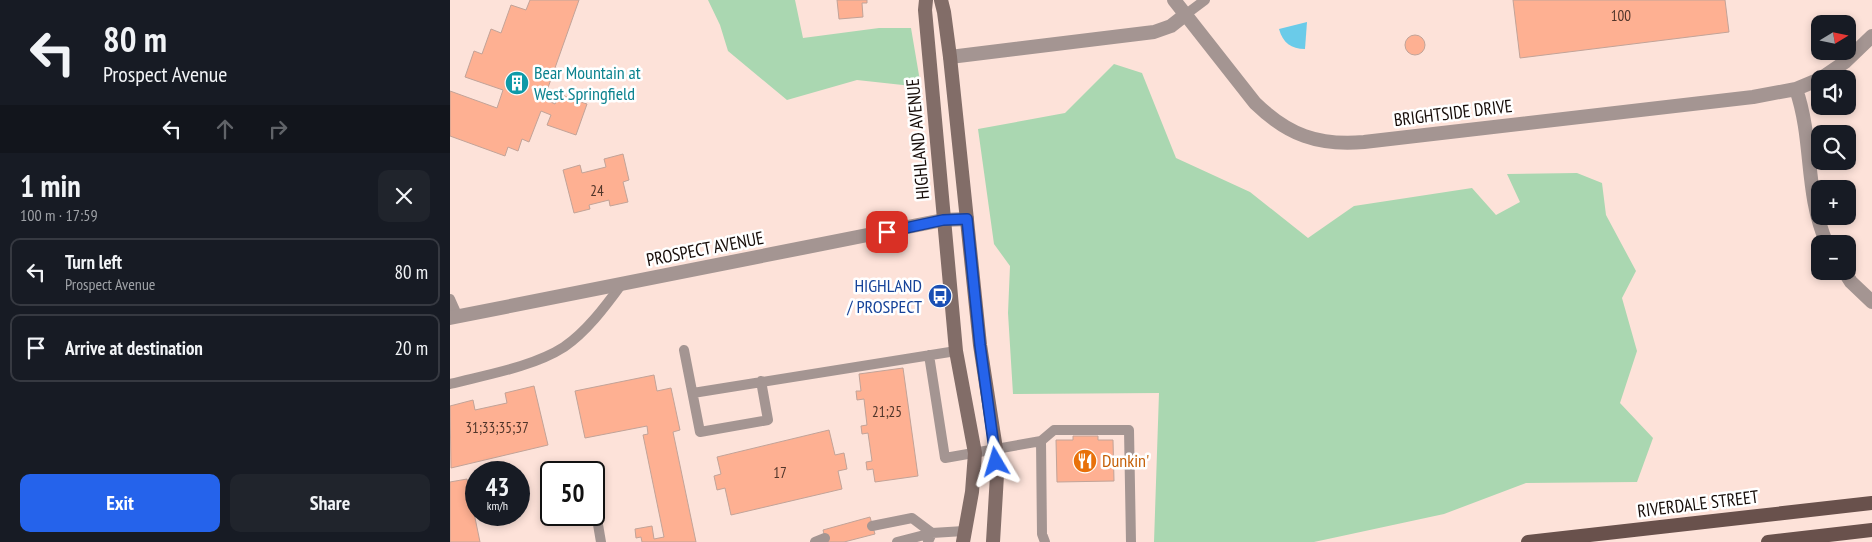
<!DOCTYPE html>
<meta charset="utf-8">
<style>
:root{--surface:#171b24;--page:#20242c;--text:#f1f3f6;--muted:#9ea1a6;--line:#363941;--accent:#2563eb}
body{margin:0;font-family:"PT Sans Narrow",sans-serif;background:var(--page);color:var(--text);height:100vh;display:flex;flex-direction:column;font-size:19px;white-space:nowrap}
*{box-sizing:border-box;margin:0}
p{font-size:16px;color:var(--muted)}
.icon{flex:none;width:28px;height:28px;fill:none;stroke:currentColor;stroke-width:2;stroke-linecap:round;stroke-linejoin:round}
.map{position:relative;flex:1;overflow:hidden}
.side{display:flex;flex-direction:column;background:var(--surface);width:450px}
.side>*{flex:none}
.banner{background:#171b24;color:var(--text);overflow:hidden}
.needle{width:32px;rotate:80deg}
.tools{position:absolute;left:1361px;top:15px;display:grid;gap:10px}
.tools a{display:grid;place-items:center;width:45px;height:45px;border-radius:10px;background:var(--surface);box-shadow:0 2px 8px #0003;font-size:25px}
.speed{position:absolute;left:15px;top:461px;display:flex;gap:10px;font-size:25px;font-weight:700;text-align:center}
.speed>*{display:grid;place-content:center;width:65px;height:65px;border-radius:50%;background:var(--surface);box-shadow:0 2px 8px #0003;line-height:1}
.speed small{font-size:12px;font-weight:400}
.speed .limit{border:2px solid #111;border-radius:8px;background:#fff;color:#111}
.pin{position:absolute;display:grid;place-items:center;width:42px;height:42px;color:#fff;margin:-21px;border-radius:10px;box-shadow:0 2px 8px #0006}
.me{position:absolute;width:55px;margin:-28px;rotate:353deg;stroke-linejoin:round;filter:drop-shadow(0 0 4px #0008)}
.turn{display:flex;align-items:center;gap:18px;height:105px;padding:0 20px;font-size:22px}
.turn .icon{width:65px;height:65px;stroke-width:2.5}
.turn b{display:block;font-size:35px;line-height:42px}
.lanes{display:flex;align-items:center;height:48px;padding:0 20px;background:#0003;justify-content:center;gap:25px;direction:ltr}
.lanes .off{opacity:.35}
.round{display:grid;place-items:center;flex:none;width:52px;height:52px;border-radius:10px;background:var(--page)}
.headline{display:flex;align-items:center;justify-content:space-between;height:85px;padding:0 20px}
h1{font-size:30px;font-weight:700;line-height:38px}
.cta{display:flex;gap:10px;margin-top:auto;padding:10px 20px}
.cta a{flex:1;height:58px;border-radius:10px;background:var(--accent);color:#fff;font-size:20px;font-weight:700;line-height:58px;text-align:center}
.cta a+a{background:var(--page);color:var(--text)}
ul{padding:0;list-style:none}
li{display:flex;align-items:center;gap:15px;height:68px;margin:0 10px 8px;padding:0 10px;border:2px solid var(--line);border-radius:10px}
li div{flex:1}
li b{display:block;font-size:19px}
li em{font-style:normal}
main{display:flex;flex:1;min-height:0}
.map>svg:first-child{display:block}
.green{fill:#aad7b1}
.water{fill:#6acbe9}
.building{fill:#feb092;stroke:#c2a398}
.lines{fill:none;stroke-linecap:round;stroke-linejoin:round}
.service{stroke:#a49592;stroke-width:10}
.minor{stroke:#a49592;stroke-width:14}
.tertiary{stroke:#a49592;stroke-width:14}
.secondary{stroke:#826d68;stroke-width:14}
.primary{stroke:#69514c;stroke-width:14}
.route-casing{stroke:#184099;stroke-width:12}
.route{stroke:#2563eb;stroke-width:9}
.labels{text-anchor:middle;stroke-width:5;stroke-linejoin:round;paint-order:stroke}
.number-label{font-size:15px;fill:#50352a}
.culture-label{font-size:18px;fill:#0d838f;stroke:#fff;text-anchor:start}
.street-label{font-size:18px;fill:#160c08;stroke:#fff}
.transit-label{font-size:18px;fill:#164399;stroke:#fff;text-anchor:end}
.food-label{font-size:18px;fill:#c56008;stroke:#fff;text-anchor:start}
</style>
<main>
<section class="side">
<div class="banner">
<div class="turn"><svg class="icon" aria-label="left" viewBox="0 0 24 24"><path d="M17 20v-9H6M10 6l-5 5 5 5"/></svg><div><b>80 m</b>Prospect Avenue</div></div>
<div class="lanes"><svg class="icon" aria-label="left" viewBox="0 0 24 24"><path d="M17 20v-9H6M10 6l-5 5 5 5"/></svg><svg class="icon off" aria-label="ahead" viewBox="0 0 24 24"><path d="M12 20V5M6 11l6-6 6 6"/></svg><svg class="icon off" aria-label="right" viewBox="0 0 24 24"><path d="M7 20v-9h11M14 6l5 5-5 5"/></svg></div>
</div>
<div class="headline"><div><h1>1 min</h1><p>100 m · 17:59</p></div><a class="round"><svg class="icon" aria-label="close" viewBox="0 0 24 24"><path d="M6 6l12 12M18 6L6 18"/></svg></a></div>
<ul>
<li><svg class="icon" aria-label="left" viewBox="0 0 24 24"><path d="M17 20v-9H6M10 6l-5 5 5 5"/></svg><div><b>Turn left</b><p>Prospect Avenue</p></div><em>80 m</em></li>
<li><svg class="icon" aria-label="arrive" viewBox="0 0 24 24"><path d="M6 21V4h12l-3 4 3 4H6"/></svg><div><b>Arrive at destination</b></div><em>20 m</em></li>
</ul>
<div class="cta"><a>Exit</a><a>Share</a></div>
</section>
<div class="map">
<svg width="1422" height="542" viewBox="0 0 1422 542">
<rect width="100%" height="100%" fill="#fde2d9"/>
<path class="green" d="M258,0H345L353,38L429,28H461L471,87L407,80L337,100L278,51L270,25Z
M664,64L692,73L726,158L800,192L858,238L904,206L1022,188L1046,215L1070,202L1057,174L1127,173L1152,183L1156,215L1186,271L1172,298L1187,351L1170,403L1203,438L1187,482L1076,483L994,514L864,542H704L709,393L563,394L558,313L560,266L544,244L528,129L615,113Z"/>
<path class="water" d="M857,22L855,49C841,49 833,43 829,29Z"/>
<path class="building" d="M80,0H129L94,99L105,104L109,94L137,104L126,135L97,125L101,115L91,111L79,142L72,139L68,151L58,147L55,156L0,136V91L47,108L53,90L15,77L24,51L32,54L41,29L51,33L61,5L76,10Z
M387,0H417V3H412L413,17L389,19Z
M1063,0H1275L1279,32L1070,58Z
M955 45a10 10 0 1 1 20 0a10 10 0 1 1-20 0Z
M173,154L179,180L173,182L178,202L160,206L159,200L139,205L140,209L124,213L113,170L130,165L132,173L156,167L154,159Z
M453,368L468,476L425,482L423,469L417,470L416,462L422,461L418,433L412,434L411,426L417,425L414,399L407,400L406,391H411L409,374Z
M204,375L207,391L221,388L230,430L223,432L246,542H192L191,537L186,538L185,529L202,526L204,539L214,537L193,435L198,434L197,426L135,438L125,391Z
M84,386L98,445L1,468L0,406L23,400L25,410L57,403L55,393Z
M379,430L385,455L394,453L397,469L388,471L392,489L281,515L275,488L267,490L264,476L271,474L267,457Z
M623,436H648V440H663L664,481L607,482L606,440H623Z
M17,479L30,542H0V482Z
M420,517L425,534L394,542H376L373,530Z"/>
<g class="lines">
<path class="service" d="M735,15L755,0
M0,299L8,317
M234,350L250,432L318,420L311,381
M479,355L495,458L591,441L604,430H679L681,542
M0,384C35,375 83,367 114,347C136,332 155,307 171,285
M243,393L506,351
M591,441L592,534L595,542
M144,501L151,542
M422,526L462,518L482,533L478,542
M365,542L375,538
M447,542L482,533L514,531"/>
<path class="minor" d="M724,0L805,103C838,135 868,146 914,142L1303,97L1346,89L1370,79
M500,57L704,32L721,26L735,15
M1370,79L1395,62L1422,36
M1346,89C1364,142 1354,191 1377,244
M1394,271L1401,282L1422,302"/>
<path class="tertiary" d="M0,318L493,220L517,219"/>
<path class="secondary" d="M476,0L475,10L506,351L525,453L522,492L513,542
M491,0L494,12L500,57L530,345L546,449L547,475L543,542"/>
<path class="primary" d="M1078,542L1422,503
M1318,542L1422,530"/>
</g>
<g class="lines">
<g class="route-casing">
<path id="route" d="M437,232L493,220L517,219L530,345L546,462"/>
</g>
<use href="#route" class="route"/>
</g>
<defs>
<g id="building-disc" transform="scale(1.25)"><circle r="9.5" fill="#0f9aa8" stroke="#fff"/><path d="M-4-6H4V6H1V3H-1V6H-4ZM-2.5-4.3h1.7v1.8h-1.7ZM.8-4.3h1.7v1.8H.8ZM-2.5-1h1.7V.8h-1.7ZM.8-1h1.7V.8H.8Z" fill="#fff"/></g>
<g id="bus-disc" transform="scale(1.25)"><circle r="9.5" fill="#1a4fb4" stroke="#fff"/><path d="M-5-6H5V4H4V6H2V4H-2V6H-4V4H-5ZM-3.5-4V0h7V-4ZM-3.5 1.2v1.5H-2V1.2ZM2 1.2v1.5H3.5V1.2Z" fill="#fff"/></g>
<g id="restaurant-disc" transform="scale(1.25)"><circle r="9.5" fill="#e8710a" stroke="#fff"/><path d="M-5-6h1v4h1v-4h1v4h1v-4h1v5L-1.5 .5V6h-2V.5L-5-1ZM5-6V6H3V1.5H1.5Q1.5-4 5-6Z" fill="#fff"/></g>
</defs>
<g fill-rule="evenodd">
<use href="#building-disc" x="67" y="83"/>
<use href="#bus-disc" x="490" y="296"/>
<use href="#restaurant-disc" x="635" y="461"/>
</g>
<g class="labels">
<g class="number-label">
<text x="1171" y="21">100</text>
<text x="147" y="196">24</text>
<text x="437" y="417">21;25</text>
<text x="47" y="433">31;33;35;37</text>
<text x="330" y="478">17</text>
</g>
<g class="culture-label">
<text x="84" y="79">Bear Mountain at<tspan x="84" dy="21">West Springfield</tspan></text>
</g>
<g class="street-label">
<text transform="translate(1003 113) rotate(-7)" y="6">BRIGHTSIDE DRIVE</text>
<text transform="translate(468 139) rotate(-95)" y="6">HIGHLAND AVENUE</text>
<text transform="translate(255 249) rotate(-11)" y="6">PROSPECT AVENUE</text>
<text transform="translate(1248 504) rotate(-7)" y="6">RIVERDALE STREET</text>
</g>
<g class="transit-label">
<text x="472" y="292">HIGHLAND<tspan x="472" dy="21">/ PROSPECT</tspan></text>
</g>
<g class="food-label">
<text x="652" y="467">Dunkin'</text>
</g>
</g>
</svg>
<div class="tools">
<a><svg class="needle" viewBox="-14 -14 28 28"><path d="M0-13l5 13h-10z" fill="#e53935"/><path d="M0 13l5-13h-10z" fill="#9ea1a6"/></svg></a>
<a><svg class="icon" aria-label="sound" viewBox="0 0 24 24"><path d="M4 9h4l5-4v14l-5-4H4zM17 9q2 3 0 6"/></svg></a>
<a><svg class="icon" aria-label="search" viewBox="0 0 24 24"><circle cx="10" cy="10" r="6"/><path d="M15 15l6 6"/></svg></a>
<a>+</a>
<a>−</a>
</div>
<div class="speed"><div>43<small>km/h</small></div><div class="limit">50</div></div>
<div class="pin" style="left:437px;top:232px;background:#d93025"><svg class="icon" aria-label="arrive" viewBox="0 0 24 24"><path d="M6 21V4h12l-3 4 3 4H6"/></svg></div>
<svg class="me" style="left:546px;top:462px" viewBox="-20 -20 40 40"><path d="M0-17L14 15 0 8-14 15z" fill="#2563eb" stroke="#fff" stroke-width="4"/></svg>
</div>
</main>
